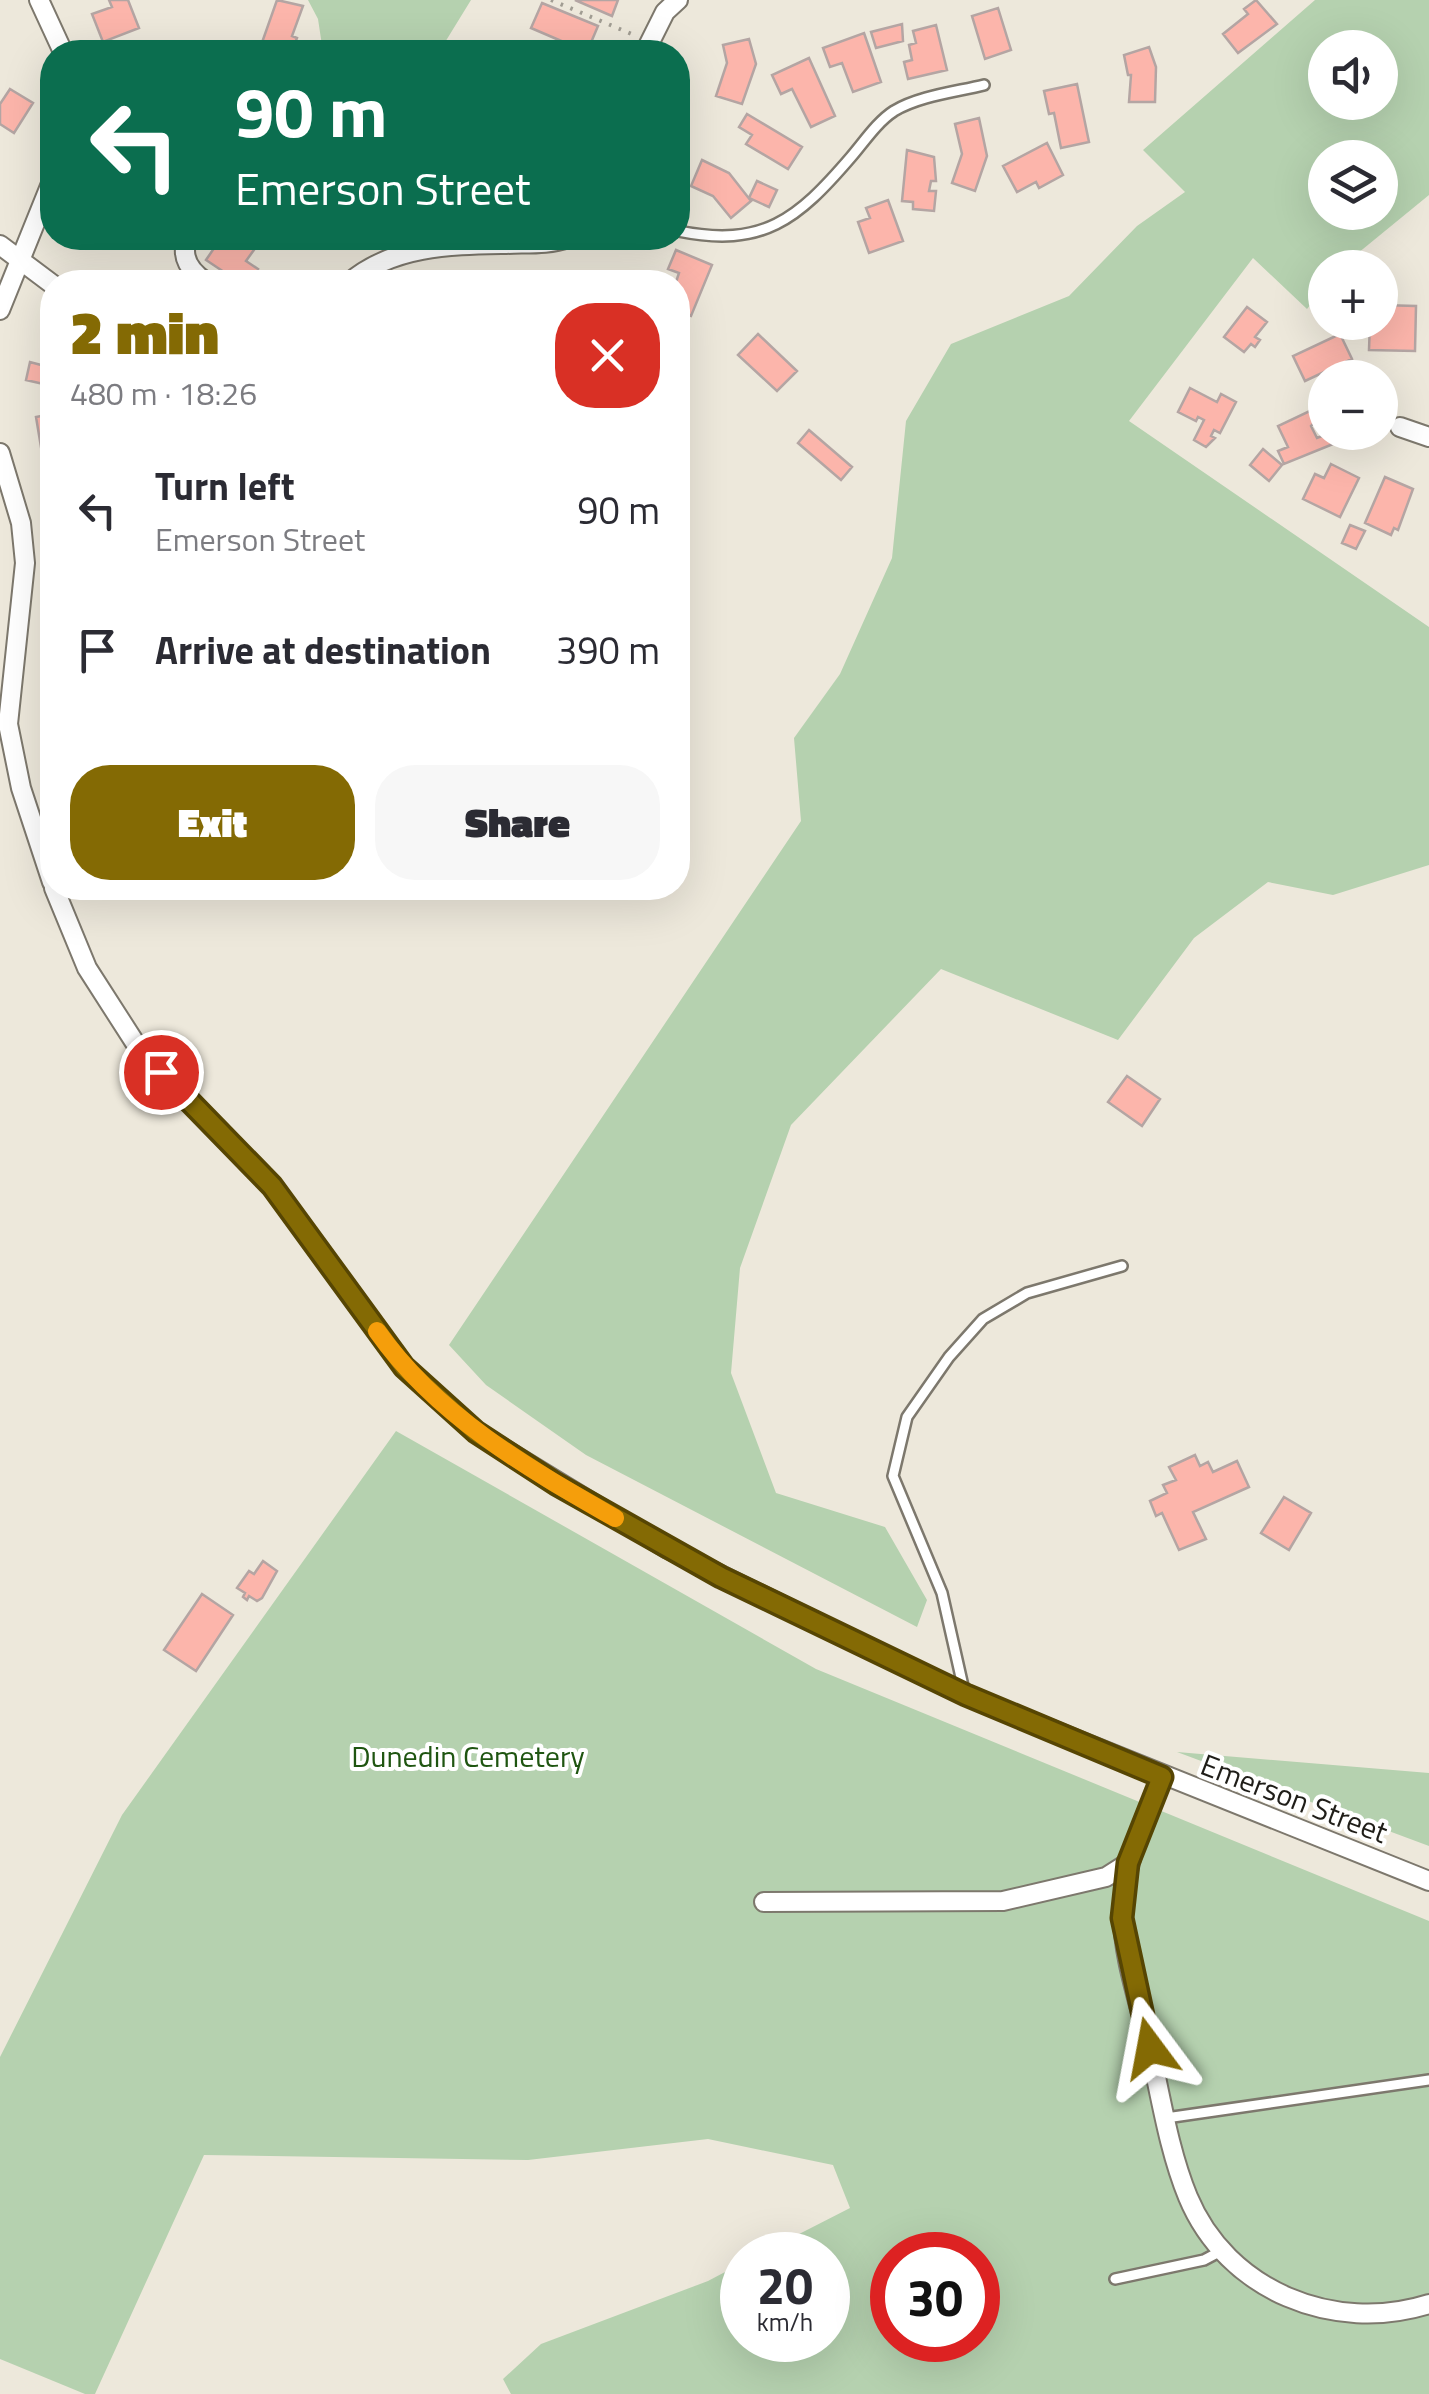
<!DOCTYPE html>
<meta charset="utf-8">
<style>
:root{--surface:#fff;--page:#f7f7f7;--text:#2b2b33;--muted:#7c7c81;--accent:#846a04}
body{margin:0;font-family:"Titillium Web",sans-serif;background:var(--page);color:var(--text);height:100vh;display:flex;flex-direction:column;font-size:38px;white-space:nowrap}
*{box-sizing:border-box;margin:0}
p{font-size:32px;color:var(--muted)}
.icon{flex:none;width:55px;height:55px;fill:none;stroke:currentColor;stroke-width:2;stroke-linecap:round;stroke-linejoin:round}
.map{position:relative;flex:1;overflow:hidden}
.sheet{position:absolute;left:40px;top:270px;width:650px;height:630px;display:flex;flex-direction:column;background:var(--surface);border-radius:40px;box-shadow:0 10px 40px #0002}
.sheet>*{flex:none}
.top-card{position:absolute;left:40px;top:40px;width:650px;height:210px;border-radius:40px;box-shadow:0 10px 40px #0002;background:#0b6e4f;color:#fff;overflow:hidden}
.controls{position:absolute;left:1308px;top:30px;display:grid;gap:20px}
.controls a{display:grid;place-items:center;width:90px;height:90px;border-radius:50%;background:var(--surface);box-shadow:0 10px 40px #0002;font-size:50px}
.speed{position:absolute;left:720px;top:2232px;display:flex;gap:20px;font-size:50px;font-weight:700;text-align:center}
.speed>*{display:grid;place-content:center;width:130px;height:130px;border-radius:50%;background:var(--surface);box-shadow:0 10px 40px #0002;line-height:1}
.speed small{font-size:25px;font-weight:400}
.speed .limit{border:15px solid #d22;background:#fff;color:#111}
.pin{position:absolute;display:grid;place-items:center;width:85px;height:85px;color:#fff;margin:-42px;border:5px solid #fff;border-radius:50%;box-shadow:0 2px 10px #0007}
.me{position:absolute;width:110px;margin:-55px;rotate:347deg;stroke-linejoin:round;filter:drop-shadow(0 0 8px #0008)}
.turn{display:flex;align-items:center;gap:35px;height:210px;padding:0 30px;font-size:45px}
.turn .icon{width:130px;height:130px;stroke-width:2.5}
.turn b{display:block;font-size:70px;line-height:85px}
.round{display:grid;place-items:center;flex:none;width:105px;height:105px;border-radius:40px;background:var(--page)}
.head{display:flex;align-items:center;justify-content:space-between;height:170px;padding:0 30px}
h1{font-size:60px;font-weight:800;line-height:75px;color:var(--accent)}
.action{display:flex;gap:20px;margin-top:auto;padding:20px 30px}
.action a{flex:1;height:115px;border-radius:40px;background:var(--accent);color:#fff;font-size:40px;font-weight:800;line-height:115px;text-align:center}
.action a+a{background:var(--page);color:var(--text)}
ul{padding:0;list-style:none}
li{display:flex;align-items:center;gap:30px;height:140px;padding:0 30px}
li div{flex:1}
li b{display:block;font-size:38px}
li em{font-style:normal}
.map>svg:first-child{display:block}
.green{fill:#b5d1af;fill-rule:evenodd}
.building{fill:#fcb5ab;stroke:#b4a5a3;stroke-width:2.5}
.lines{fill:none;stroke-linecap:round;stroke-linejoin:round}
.service-casing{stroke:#7d786d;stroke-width:14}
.minor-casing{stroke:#7d786d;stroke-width:22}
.path{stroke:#a19d93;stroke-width:4;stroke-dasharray:2.5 8;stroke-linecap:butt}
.service{stroke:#fff;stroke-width:9}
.minor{stroke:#fff;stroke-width:18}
.route-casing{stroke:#564503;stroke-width:25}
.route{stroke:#846a04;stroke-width:18}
.slow{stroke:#f59e0b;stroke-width:18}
.labels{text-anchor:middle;stroke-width:8;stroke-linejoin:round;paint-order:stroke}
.park-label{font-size:30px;fill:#1f5511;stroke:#fff}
.street-label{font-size:30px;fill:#1f1d18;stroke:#fff}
</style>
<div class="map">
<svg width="1429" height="2394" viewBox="0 0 1429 2394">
<rect width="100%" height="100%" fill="#ede8db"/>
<path class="green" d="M308,0H471L439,52H323L318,19Z
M1315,0H1429V195L1341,267L1325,268V287L1307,309L1253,258L1129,421L1429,627V865L1333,895L1268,882L1194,938L1118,1040L941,969L791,1125L740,1268L731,1373L776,1493L885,1527L927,1600L917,1627L586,1455L486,1385L449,1345L801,821L794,738L840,674L892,558L906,421L951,344L1069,296L1137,226L1185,192L1143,150ZM1325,48H1380V102H1325ZM1325,158H1380V212H1325Z
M396,1431L816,1669L1429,1921V2394H511L503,2379L541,2344L708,2281L742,2263V2340H828V2255H758L850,2208L833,2165L708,2139L528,2160L204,2155L95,2394H85L0,2359V2057L122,1815ZM892,2255H978V2340H892Z
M1177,1752L1429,1773V1846Z"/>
<path class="building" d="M109,0H128L139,28L103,42L92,14L112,7Z
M277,0L303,6L292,36L297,38L294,46L300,48L299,52L259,51Z
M575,0H618L612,16Z
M1256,0L1277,24L1238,53L1223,34L1248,14L1244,9Z
M542,3L598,26L587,52L531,28Z
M998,8L1011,50L985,59L972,16Z
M902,24L903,41L876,48L871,32Z
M936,25L947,70L908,79L904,62L912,60L909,45L916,43L913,31Z
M864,33L881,82L853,92L842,63L830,67L823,48Z
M749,39L756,64L742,104L716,96L727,63L723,45Z
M1149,47L1156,67L1155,102H1129L1131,75H1128L1124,55Z
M809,58L835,116L811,127L792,89L781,94L772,75Z
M1077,84L1089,142L1061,148L1054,113L1049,114L1044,91Z
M10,89L33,103L14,133L0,124V104Z
M747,114L802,147L788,169L746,144L752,135L739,127Z
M979,118L987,156L975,191L952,183L962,154L955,124Z
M1047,143L1063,175L1039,188L1036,182L1017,192L1003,166Z
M907,150L934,157L936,181H931L929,191H936L934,211L913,209V202L902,201Z
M702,160L729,173L751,201L731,218L713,196L691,186Z
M757,181L777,190L769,207L749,198Z
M888,200L903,241L869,253L858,222L870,218L866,208Z
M221,238H243L256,247L246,261L258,269L248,282H239L206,260Z
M676,250L712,265L691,316L678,311L676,282L679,273L668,269Z
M1380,305L1416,306L1415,351L1369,350L1370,322H1380Z
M1247,307L1267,322L1255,337L1260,340L1255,347L1251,344L1244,352L1224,337Z
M758,334L797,371L777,391L738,355Z
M1340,334L1352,359L1305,381L1293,356Z
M45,354L52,356V386L26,380L30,362L45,366Z
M1190,388L1217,402L1221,394L1236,402L1220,433L1214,430L1211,436L1215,438L1206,447L1194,440L1204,420L1198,417L1196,421L1178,412Z
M1314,409L1318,419L1311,426L1317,438L1333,432L1338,442L1284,464L1278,451L1288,447L1278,426Z
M52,414V445L41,447L36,417Z
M809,430L852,467L841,480L798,443Z
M1263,449L1282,465L1269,481L1250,465Z
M1331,464L1359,478L1340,517L1303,499L1315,474L1324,478Z
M1385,477L1413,489L1398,530L1394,528L1391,535L1365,523Z
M1350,525L1365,531L1356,549L1342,543Z
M1127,1076L1160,1099L1142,1126L1108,1102Z
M1195,1455L1200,1466L1208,1462L1213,1472L1237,1461L1249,1487L1193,1512L1206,1539L1179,1550L1162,1513L1156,1516L1150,1501L1167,1493L1163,1485L1176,1480L1169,1467Z
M1284,1497L1311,1513L1289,1550L1261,1533Z
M263,1561L277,1571L262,1598L257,1601L249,1596L247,1600L243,1597L245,1593L237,1588L249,1571L254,1574Z
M202,1594L233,1615L196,1671L164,1650Z"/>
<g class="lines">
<g class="service-casing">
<path id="service" d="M678,231C763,248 797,220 851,157C864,142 877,122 894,111C919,96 955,92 984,85
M965,1695L942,1593L893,1476L907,1417L949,1357L983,1319L1027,1293L1122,1266
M1166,2118L1429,2080
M1115,2279L1204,2260L1221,2251"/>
</g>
<g class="minor-casing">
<path id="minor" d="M39,0L63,52
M645,52L665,12L678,0
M188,238C179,257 191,272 206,282
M0,245L52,284
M350,282C394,245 452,245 506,244C527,243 548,245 568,238
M0,310L52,181
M1400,427L1429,437
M0,453L21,523L25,563L8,724L21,788L52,882
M54,888L87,968L139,1049L272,1186L404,1367L476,1432L668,1549L965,1695L1429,1881
M1162,1777C1144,1822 1122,1866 1123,1915C1123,1959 1141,2007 1150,2049C1161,2098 1169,2151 1188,2197C1227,2291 1334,2334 1429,2304
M764,1902L1003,1901L1106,1877L1128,1863"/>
</g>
<path class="path" d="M551,0L634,35"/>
<use href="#service" class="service"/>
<use href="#minor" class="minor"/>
</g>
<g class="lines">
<g class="route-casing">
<path id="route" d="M161,1072L272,1186L404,1367L476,1432L556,1484L721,1577L966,1695L1162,1777L1128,1863L1122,1918L1150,2048"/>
</g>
<use href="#route" class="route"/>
<path class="slow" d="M377,1331C437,1416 526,1467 615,1518"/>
</g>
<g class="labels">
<g class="park-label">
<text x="468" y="1767">Dunedin Cemetery</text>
</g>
<g class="street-label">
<text transform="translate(1294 1799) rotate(21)" y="10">Emerson Street</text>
</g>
</g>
</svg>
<div class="controls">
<a><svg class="icon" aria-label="sound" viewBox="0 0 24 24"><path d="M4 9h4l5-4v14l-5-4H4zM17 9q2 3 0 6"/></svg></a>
<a><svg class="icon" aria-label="layers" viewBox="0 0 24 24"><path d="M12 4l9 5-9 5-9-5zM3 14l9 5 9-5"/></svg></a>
<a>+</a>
<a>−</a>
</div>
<div class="speed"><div>20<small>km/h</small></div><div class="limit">30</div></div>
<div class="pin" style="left:161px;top:1072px;background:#d93025"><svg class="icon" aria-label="arrive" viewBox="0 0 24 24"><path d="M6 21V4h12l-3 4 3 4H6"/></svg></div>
<svg class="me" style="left:1150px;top:2048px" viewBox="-20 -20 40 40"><path d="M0-17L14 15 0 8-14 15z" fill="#846a04" stroke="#fff" stroke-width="4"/></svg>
<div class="top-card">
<div class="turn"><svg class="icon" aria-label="left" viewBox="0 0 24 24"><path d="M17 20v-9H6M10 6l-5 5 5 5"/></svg><div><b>90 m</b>Emerson Street</div></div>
</div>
<section class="sheet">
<div class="head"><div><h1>2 min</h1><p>480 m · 18:26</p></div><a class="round" style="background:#d93025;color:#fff"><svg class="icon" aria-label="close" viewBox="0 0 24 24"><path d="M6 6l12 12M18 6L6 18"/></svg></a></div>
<ul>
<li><svg class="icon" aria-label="left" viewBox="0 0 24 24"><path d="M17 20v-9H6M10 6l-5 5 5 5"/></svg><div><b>Turn left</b><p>Emerson Street</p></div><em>90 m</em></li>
<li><svg class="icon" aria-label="arrive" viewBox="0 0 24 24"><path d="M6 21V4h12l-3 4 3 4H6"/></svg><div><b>Arrive at destination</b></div><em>390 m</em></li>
</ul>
<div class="action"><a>Exit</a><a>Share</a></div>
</section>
</div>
